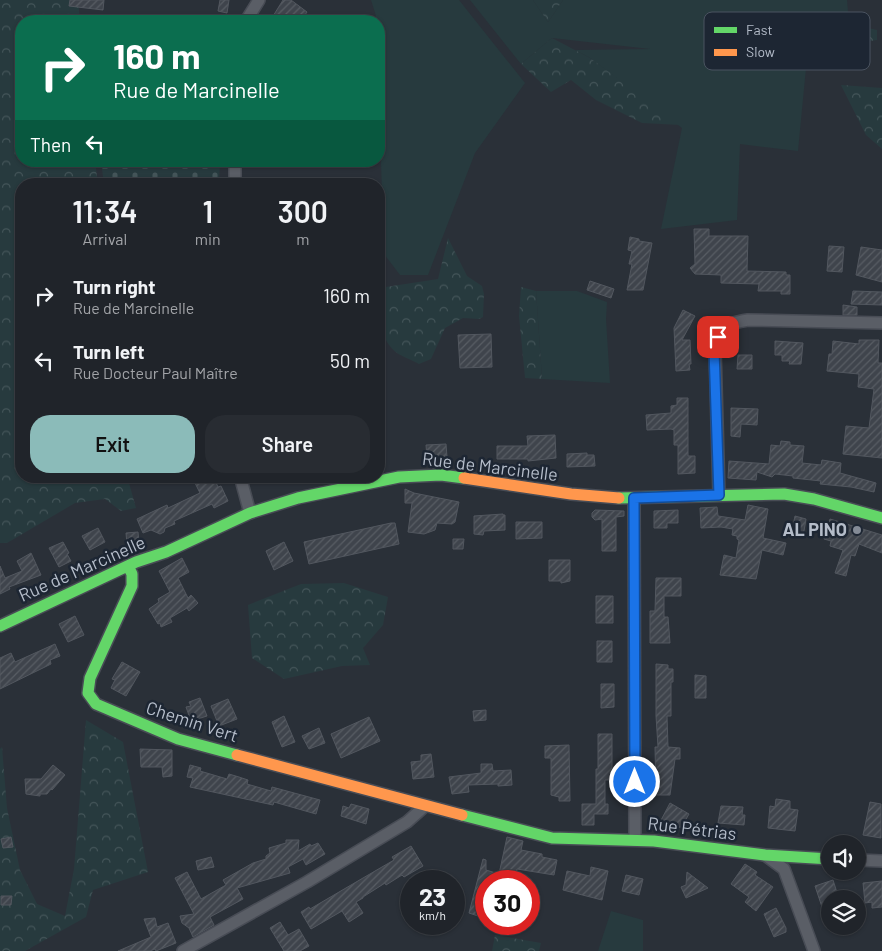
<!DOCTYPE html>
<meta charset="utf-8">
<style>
:root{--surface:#20242a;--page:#282c32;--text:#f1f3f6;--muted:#a2a4a8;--line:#3d4147;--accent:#8bbbb9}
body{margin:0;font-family:Barlow,sans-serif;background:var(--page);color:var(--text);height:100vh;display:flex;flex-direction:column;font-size:19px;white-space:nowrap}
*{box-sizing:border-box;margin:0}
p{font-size:16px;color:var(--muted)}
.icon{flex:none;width:28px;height:28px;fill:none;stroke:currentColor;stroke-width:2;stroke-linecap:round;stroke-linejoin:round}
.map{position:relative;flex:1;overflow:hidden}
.panel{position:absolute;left:15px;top:178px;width:370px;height:305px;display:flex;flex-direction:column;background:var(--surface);border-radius:20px;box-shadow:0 1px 4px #0004,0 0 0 1px var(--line)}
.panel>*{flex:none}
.top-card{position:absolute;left:15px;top:15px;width:370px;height:152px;border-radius:20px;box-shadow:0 1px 4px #0004,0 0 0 1px var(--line);background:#0b6e4f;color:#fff;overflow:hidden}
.controls{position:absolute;left:821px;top:835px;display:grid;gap:10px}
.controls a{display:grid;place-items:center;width:45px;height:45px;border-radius:50%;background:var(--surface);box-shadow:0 1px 4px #0004,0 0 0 1px var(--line);font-size:25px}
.speed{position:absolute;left:400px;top:870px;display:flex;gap:10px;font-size:25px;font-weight:700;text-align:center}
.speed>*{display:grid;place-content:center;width:65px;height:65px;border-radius:50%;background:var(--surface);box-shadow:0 1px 4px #0004,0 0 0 1px var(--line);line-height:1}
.speed small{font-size:12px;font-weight:400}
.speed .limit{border:8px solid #d22;background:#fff;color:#111}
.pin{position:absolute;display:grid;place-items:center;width:42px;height:42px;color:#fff;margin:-21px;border-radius:10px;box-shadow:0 2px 8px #0006}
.me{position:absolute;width:55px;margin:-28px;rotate:0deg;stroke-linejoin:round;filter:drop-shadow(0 0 4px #0008)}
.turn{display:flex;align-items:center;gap:18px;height:105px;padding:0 15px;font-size:22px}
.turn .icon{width:65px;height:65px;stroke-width:2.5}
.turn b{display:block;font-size:35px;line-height:42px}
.then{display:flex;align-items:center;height:48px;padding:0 15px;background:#0003;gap:10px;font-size:19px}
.eta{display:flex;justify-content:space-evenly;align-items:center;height:85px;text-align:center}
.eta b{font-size:30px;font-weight:600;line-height:35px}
.button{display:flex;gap:10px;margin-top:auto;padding:10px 15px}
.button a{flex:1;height:58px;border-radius:20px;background:var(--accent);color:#111;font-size:20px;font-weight:600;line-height:58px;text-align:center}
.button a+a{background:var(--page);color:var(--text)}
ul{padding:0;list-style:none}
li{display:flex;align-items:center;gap:15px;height:65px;padding:0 15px}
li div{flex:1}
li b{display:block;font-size:19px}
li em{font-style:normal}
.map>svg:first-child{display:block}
.grass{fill:#273a3e}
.forest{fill:url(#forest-crowns)}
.cemetery{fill:url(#cemetery-stones)}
.building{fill:url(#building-hatch);stroke:#52575f}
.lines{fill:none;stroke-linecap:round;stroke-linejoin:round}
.street-casing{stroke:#484c55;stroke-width:14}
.fast-casing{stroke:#484c55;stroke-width:14}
.slow-casing{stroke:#484c55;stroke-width:14}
.street{stroke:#5a5e66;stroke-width:11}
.fast{stroke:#63d668;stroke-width:11}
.slow{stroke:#ff974d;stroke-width:11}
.route-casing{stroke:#114b97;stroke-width:12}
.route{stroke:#1a73e8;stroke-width:9}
.poi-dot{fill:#848b96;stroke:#1d2633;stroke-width:2}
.labels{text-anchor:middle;stroke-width:5;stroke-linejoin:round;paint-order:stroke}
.street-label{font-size:18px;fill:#b4bcc9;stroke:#1d2633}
.poi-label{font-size:18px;font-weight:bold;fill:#b4bcc9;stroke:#1d2633;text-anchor:end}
.key{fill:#1d2633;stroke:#4a5360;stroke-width:1}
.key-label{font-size:14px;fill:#b4bcc9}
</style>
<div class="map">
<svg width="882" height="951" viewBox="0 0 882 951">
<defs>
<pattern id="forest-crowns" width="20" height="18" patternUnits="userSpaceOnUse" patternTransform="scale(1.25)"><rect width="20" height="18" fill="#273a3e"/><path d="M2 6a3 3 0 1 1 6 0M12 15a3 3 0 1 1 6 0" fill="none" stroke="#445559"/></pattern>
<pattern id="cemetery-stones" width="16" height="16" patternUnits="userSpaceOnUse" patternTransform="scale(1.25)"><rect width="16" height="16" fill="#273a3e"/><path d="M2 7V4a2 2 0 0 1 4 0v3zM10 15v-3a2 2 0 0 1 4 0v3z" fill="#445559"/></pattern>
<pattern id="building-hatch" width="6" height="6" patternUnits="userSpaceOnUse" patternTransform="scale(1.25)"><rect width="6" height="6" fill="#3f444c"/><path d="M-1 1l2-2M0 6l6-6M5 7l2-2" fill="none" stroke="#585d64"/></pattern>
</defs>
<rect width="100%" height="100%" fill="#2a3038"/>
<path class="grass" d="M371,0H459L525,83L475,153L428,275H400L384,254L381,163L385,66L379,54V21H371L376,16Z
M470,0H533L548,22L563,0H847L849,24L822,18L799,67L806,68L798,151L740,144L737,220L661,229L682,128L590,58L575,50L650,49L552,38L521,64Z
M536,291H577L607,302L606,319L610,383L542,379Z
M611,911L643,920V951H598Z"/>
<path class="forest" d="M0,0H78L80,21H21V161H95L98,184H21V476H127L136,508L121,511L105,499L75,503L7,543H0Z
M533,0H563L548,22Z
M822,18L877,30V40L836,46L808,53L799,67L782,46L788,25Z
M552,38L590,58L681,125L642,123L596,100L571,80L551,92L521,64Z
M841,85L882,88V149L866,135Z
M448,238L467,276L482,286L484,294L483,317L479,319L463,318L445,328L431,359L419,364C412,360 403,357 397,353C377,337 379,311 379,288L438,279Z
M521,287L536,291L542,379L525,378L519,316Z
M344,583L388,597L383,625L363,648L370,665L342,666L284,679L252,658L248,605L301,584Z
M86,720L123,742L148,872L93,890L86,917L25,951H0V749L2,747L7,808L20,870L37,904L65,916L74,869Z
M495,935L541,943L539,951H492Z"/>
<path class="cemetery" d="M101,161H220L219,184H104Z"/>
<path class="building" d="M70,0H104L103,10L69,6Z
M220,0H229L227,13L218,11Z
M283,0H291L307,12L301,21H270Z
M694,229H709V236H748L747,271L786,272V275H790V294H781V291H758L759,284L721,283V275L695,274L690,268L695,264Z
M630,237L639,239V241L652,243L643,290H627L632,264H629L632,251L628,250Z
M829,246L844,247L842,272L827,271Z
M861,247L882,250V282L856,275Z
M590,281L614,289L611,298L587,290Z
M853,291L882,292V305L851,304Z
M843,305L857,307V315H843Z
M683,310L695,316L682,340H690L691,364H689L690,370L676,371L674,328Z
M491,334L492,367L460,368L458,335Z
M859,340H879L878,363H882V458L843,454L846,426L869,428L874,389L858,387L859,374L827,371L829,354H832L833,341L859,344Z
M775,341L803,343L801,364H789L790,361H782V355H775Z
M738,355H752V369H737Z
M677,398H688V456H695V473L678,474V445H674V430L671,429L647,430L646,415L671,413V406L677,405Z
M731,408L758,409L757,425L741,424L740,437L731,436Z
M555,435L556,458L528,461V459H497V446H528L527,436Z
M781,441L790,442V445L804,446L802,463L821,465L822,460L841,463L840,473L876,483L874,492L851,487L820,484L821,481L793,478V476L775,474L772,477L757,472L756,480L728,478L729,461L769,464L771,445L780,446Z
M446,444L447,457L427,458L426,445Z
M587,453V455H594L595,466L567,467V454Z
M204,476H213L218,487L221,486L228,501L214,508L212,504L174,521L175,524L165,528L164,532L160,534L151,530L143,533L137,519L167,505L168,508L200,493L194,481Z
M405,489L414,493L459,502L455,522L452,524L437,523L435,530L424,534L408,532L412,503H405Z
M748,505L768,509L763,538L786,543L783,555L762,550L756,579L720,575L724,555L736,558L739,540L737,539V536L732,535L733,529L721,527L701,528L700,508L717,507L718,516L745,520Z
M595,510L624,511V516L616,517V551H602V519L595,520L592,517V513Z
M678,510V523H667V528H654V511Z
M503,514V515H505V530L484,531L483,535L474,534V516Z
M795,516L806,519L803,537L791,535Z
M830,519L882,535V553L859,544L855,556L851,555L846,576L835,573L843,550L830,546L831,541L824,539Z
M516,522H542V538L516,539Z
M391,523H395L399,544L309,564L304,542Z
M98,528L105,542L90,550L82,536Z
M138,532L139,544H127L126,533Z
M453,539H464L463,549H453Z
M63,542L69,553L67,554L71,561L59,567L49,548Z
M284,542L293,561L274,570L266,551Z
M31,553L41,575L9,587L10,589L0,594V566L5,578L22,571L17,561Z
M182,558L189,572L178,578L188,598L191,595L198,603L189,611L187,608L170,618L172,622L161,627L160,623L158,624L149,609L159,602L158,599L170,592L159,571Z
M549,560H570V581L561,583V581H549Z
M656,578H681V596H664V617H668L670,643H650V611H655Z
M596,596H613V623H596Z
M75,616L84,635L68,642L59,624Z
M597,641H612V662H597Z
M55,644L60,656L50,660L51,664L0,689V658L11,653L15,662Z
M122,662L140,672L126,696L111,688L115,680L112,679Z
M656,664L668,665V669H673V682H671V716H667L668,747L680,748V759H675L670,795H656L655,747H658L656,716Z
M695,675L706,676V698H695Z
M601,684H614V707L601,708Z
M200,698L207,716L191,721L186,707L191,706L189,702Z
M228,699L237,719L219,726L211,706Z
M486,710V720L474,721L473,711Z
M284,716L295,742L282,747L272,722Z
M369,717L380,741L341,758L331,734Z
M319,728L325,743L309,749L302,736Z
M598,734H612V769H617V780H605V804H608V814H594V825H582V804H596V769H598Z
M569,745L570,801H559V797L551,795V758H545V746Z
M140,749L172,750V776L163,777L162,767H141Z
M431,754L434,777L413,779L411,762L421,761V755Z
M481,764H492L493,771L511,770L512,785L498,786V784L468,785L469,792L452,794L449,777L481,773Z
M53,765L65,775L52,790L51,789L47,794H40V796L26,794L25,779H41Z
M190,765L201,768L200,771L227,779L229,774L239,777L248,780L247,784L271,791L272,787L320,800L316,814L274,802L273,805L190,787L193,778L187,777Z
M776,799L790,801V809L798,810L795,831L768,828L770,806L775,807Z
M870,802L881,804V838L863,835Z
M670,803L689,814L681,828L674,824L670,831L659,824Z
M351,804L369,809L366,824L341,816L343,806L349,808Z
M721,806L743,807L742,815H745L744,825L718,823Z
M11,837L13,847L3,848L1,839Z
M507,837L523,841L521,850L542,854V857L557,860L554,875L517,869L515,881H486V896H484L478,916L469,913L483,859L486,860V870L499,874Z
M286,840H299L298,851L310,844L311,846L318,843L325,854L306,865L303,859L288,867L290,873L237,888L243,899L210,917L214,925L193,937L189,928L182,923L180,916L194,914L175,878L187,872L201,899L226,885L223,880L253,863L266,859V856L270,853L269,848L286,843Z
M411,846L423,866L404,877L402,875L386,885L385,883L363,897V898L356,902L363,913L349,922L342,911L311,929L301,912L309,907L310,909L363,878L394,860L392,857Z
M211,857L214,867L198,870L196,861Z
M745,864L757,872L755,875L773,887L756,911L745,902L749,897L731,884Z
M591,867L608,871L602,900L563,890L567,871L590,876Z
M687,872L708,888L686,898L681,887L686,885Z
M626,875L643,879L639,895L622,891Z
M833,880L839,899H830V925H828L815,886Z
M882,881V907L872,908V902L865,903L863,883Z
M1,896H12L11,905H1Z
M776,908L786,928V932L774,937L764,914Z
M155,918L157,927L168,923L176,943L156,951L155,949L150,951H118L151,937L144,919Z
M280,922L288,935L299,929L309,946L300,951H284L270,928Z"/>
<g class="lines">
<g class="street-casing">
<path id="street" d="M246,21L259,0
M235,184V161
M240,476L250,513
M719,495L715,350C722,326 724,324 748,320L882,323
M634,499L635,840
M765,855L784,869L814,951
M858,860L882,861
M183,951L307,882L407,822L425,806"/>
</g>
<g class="fast-casing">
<path id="fast" d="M619,498L784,494L814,499L882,518
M128,566L132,574V586L90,678L88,693L96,704L178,739L237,755
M0,626L136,562L166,552L250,513L298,498L399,477L441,475L464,478
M462,815L552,838L654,841L765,855L830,859"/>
</g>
<g class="slow-casing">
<path id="slow" d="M464,478L571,494L619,498
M237,755L462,815"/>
</g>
<use href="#street" class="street"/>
<use href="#fast" class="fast"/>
<use href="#slow" class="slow"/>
</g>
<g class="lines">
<g class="route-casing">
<path id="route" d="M635,782L634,498L719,495L714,350L718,337"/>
</g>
<use href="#route" class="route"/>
</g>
<circle class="poi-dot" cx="857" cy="530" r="5"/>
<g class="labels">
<g class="street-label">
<text transform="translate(490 467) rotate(7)" y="6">Rue de Marcinelle</text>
<text transform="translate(82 569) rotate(-24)" y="6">Rue de Marcinelle</text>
<text transform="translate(192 722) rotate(18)" y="6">Chemin Vert</text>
<text transform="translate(692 829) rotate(7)" y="6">Rue Pétrias</text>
</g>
<g class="poi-label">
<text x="847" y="536">AL PINO</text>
</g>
</g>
<rect x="704" y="12" width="166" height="58" rx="8" class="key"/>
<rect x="714" y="27" width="23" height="6" fill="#63d668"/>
<rect x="714" y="49" width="23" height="7" fill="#ff974d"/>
<g class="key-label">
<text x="746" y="35">Fast</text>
<text x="746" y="57">Slow</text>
</g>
</svg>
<div class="controls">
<a><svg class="icon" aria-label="sound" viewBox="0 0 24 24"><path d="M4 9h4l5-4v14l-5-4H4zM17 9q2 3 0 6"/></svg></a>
<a><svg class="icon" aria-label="layers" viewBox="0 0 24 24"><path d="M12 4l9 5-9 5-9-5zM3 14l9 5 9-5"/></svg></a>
</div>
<div class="speed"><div>23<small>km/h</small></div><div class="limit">30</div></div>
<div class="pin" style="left:718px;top:337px;background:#d93025"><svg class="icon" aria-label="arrive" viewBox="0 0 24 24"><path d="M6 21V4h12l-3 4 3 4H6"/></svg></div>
<svg class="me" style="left:635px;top:782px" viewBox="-20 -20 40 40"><circle r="17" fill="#1a73e8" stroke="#fff" stroke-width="3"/><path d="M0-11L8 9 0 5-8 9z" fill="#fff"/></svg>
<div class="top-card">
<div class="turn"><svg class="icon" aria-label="right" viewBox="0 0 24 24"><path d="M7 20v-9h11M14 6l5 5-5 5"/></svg><div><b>160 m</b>Rue de Marcinelle</div></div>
<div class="then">Then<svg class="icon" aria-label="left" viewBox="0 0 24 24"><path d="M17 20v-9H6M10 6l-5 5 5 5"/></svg></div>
</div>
<section class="panel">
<div class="eta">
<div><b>11:34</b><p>Arrival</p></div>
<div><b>1</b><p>min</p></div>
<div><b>300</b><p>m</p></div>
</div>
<ul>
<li><svg class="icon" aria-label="right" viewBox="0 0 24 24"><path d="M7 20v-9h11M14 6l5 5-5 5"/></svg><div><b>Turn right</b><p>Rue de Marcinelle</p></div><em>160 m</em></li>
<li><svg class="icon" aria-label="left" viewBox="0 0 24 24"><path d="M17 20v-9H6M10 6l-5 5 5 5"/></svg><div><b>Turn left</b><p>Rue Docteur Paul Maître</p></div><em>50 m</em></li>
</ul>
<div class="button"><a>Exit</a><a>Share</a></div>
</section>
</div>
